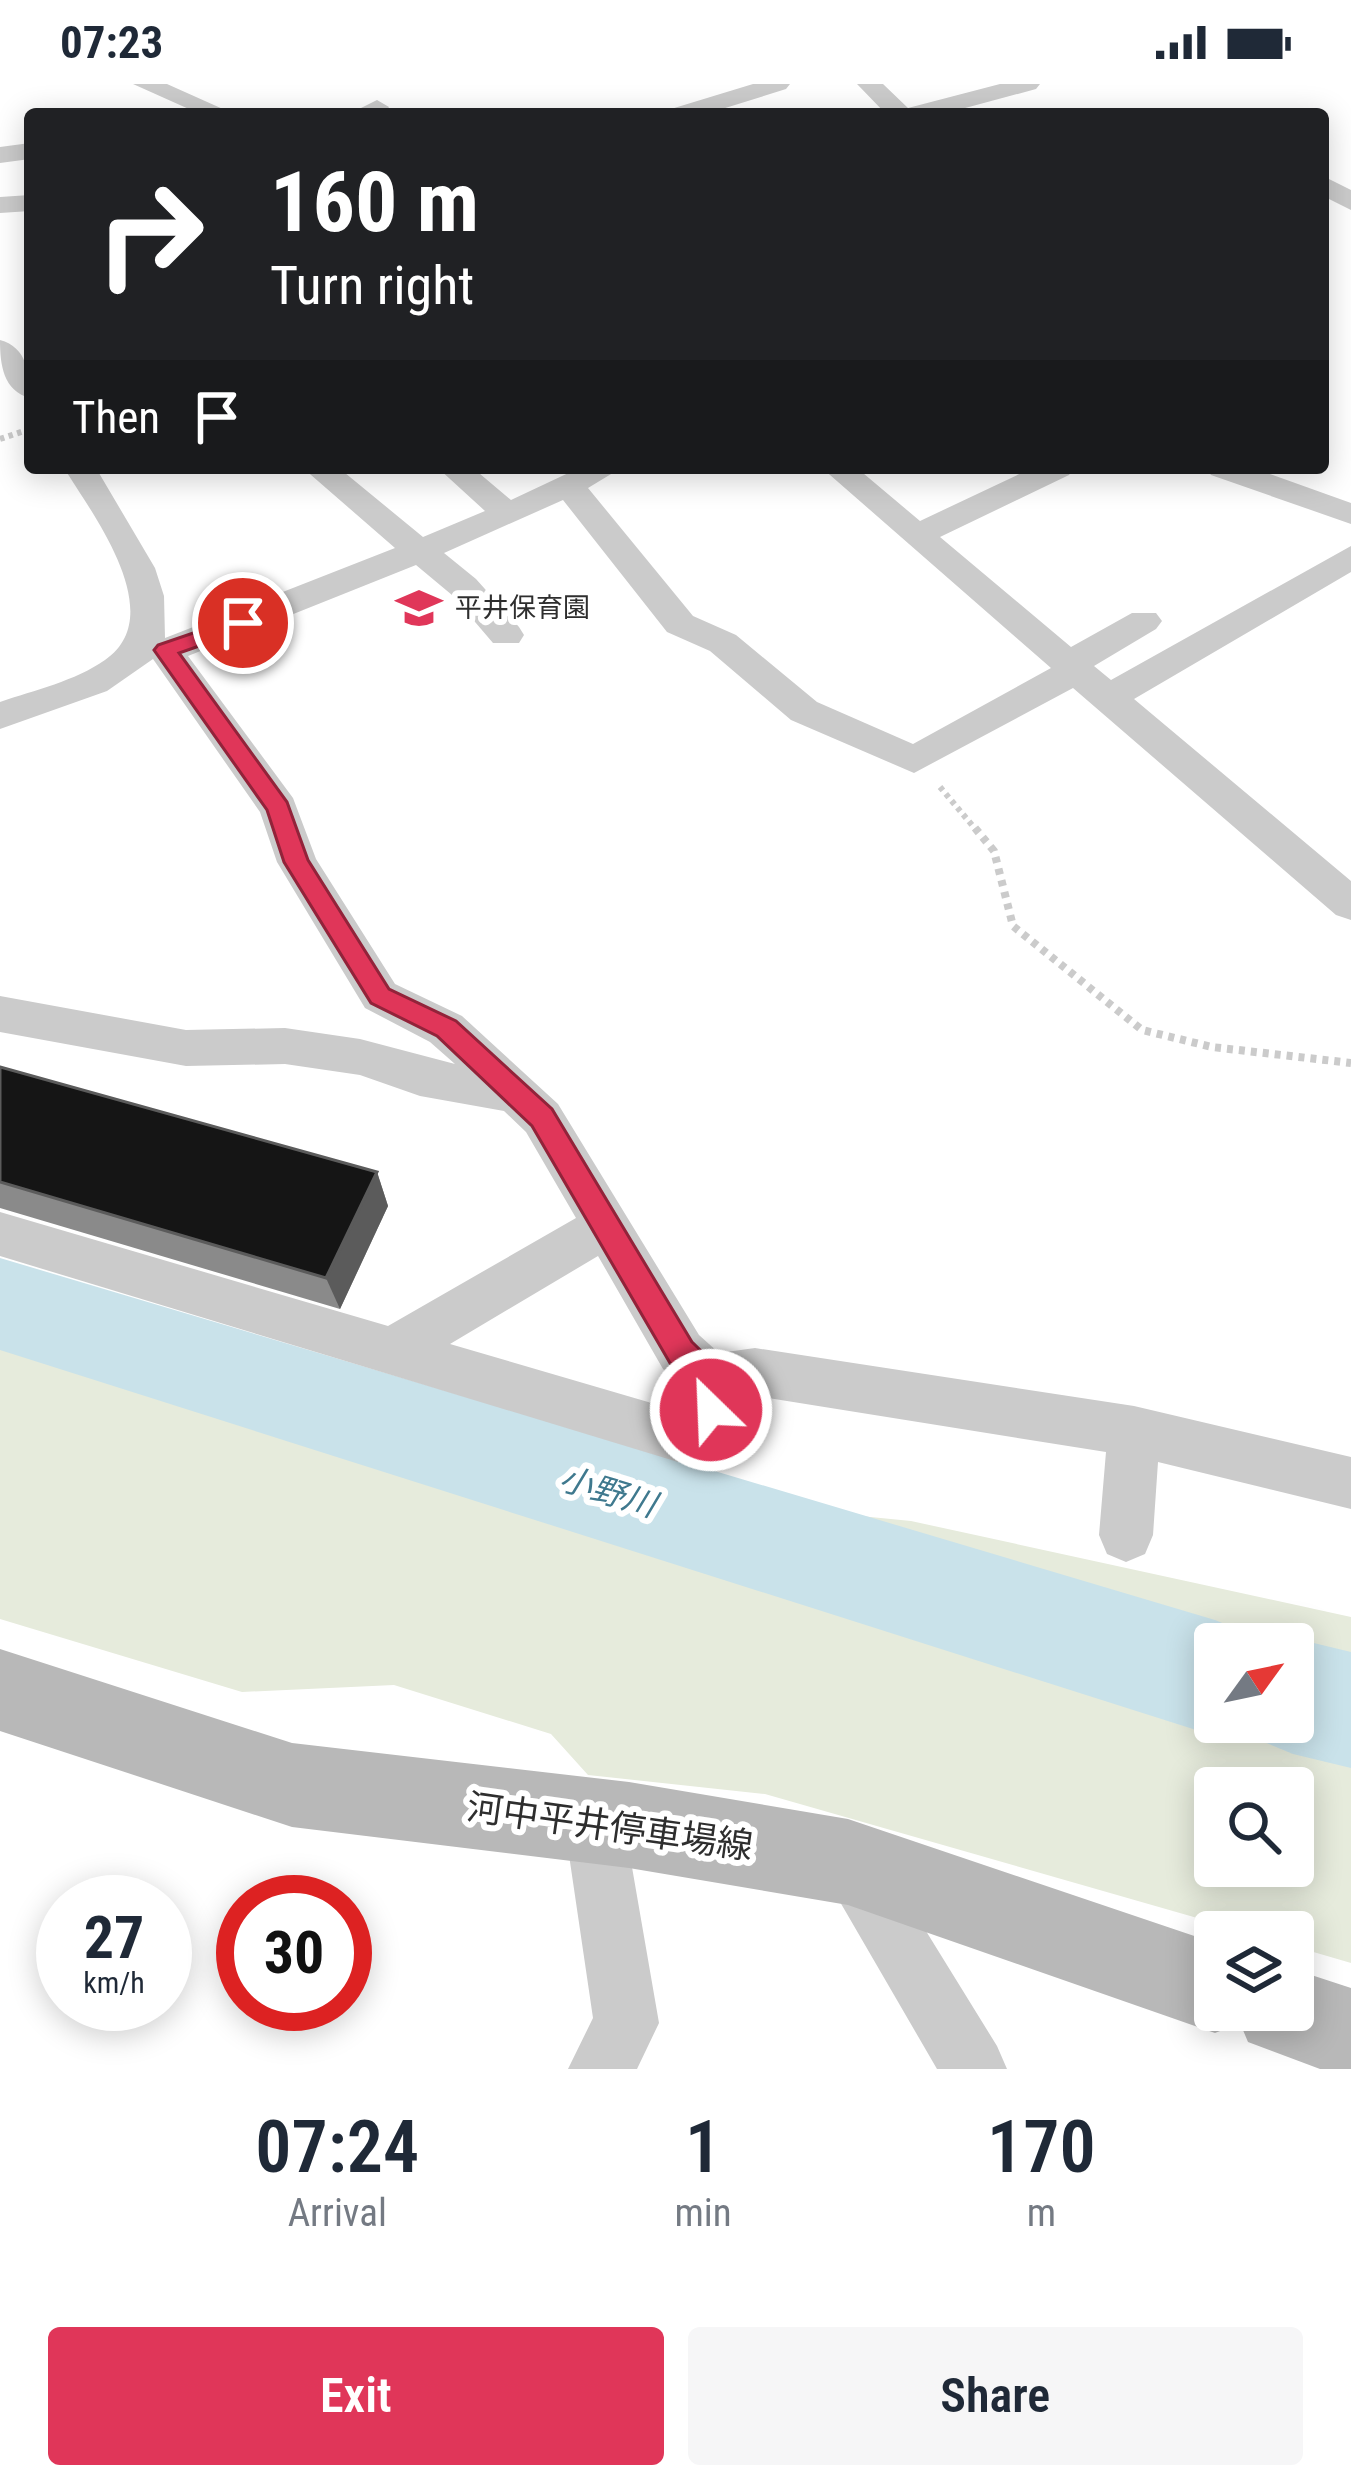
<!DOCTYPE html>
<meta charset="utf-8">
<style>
:root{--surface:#fff;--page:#f6f6f7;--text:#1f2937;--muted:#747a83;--accent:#e03659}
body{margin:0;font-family:"Roboto Condensed","Noto Sans JP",sans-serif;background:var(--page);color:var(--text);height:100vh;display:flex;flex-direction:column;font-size:45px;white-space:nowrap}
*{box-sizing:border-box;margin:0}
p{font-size:39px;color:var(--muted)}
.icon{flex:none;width:66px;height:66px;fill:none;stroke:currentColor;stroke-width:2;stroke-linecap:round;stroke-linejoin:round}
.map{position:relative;height:1985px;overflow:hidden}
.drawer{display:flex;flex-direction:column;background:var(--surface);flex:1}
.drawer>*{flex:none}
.hud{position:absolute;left:24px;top:24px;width:1305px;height:366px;border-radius:12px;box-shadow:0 6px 30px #0003;background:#202124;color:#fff;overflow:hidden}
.needle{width:78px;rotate:57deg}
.tools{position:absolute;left:1194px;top:1539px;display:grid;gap:24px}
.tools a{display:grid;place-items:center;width:120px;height:120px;border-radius:12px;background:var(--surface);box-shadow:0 6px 30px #0003;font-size:60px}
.speed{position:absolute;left:36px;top:1791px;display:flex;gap:24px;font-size:60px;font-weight:700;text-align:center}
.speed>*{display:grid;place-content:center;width:156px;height:156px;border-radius:50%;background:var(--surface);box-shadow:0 6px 30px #0003;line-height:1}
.speed small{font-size:30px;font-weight:400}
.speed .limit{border:18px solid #d22;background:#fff;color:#111}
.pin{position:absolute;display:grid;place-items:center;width:102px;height:102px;color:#fff;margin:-51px;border:6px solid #fff;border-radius:50%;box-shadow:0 3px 12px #0007}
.me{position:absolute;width:132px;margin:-66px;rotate:336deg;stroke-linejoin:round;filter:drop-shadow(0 0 9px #0008)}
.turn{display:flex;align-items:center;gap:42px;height:252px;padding:0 48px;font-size:54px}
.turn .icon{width:156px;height:156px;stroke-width:2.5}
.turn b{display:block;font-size:84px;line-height:102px}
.then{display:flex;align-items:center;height:114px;padding:0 48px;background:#0003;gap:24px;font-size:45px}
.eta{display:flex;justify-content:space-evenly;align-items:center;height:204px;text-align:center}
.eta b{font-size:72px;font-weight:600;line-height:84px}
.action{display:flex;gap:24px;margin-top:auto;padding:24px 48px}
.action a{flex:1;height:138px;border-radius:12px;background:var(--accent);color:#fff;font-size:48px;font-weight:600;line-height:138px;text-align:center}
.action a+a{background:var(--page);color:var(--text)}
.status{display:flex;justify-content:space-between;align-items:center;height:84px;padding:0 60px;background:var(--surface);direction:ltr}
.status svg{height:33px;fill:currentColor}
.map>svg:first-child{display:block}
.green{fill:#e6ebdc;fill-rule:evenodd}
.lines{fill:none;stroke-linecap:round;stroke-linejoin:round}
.river{fill:#c9e2ea;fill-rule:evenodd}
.path-far1{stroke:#cbcbcb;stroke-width:6;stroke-dasharray:4.5 4.5;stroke-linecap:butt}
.path{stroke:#cbcbcb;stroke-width:8;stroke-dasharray:6 6;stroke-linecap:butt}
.minor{fill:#cbcbcb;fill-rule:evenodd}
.secondary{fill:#b8b8b8;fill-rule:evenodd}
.wall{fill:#8a8a8a}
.shaded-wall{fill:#5b5b5b}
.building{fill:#151515;stroke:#5b5b5b;stroke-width:3}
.route{fill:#e03659;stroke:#92233a;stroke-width:3}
.labels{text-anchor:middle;stroke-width:12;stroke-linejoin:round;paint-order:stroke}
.far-poi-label{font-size:27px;fill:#2e2e2e;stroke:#fff;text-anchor:start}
.water-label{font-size:33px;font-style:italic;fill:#3f798e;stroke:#fff}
.near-street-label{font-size:36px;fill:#2e2e2e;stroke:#fff}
</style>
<div class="status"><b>07:23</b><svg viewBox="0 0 49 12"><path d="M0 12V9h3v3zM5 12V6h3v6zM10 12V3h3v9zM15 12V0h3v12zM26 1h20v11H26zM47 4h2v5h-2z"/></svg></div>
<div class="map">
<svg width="1351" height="1985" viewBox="0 0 1351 1985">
<rect width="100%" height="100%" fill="#fff"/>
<path class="green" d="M0,1194L197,1250L575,1369L709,1417L911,1437L1351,1533V1879L1293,1862V1848H1246L765,1710L588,1691L551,1650L394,1601L242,1608L0,1535ZM1215,1560H1293V1638H1215ZM1215,1704H1293V1782H1215Z"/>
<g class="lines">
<path class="river" d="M0,1174L1215,1536L1256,1553L1259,1560H1215V1638H1293V1560H1278L1293,1554L1351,1568V1684L1293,1670L1252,1653L1246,1639L1215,1652L0,1266Z"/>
<path class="path-far1" d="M0,355L30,345
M940,703L977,747"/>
<path class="path" d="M975,744L994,767L1013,842L1142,946L1212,963L1351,979"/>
<path class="minor" d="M133,0H167L234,30H200Z
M753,0H790L786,5L706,30H668L671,25Z
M857,0H883L908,24L1000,0H1040L1036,5L943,30H886Z
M377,16L389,23L386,28L349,30Z
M30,59V75L0,79V63Z
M1323,92L1351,106V126L1323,112Z
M30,111V127L0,129V113Z
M0,256C27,263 30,290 30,314C3,307 0,280 0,256Z
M64,384H96L155,484L164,512L165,554L395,464L303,384H339L423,453L485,427L438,384H473L511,416L579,384H621L588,404L693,532L736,551L817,618L913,660L1051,584L822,384H857L920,437L1032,384H1074L1069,391L940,453L1071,563L1132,529H1156L1162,537L1156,545L1094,582L1111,596L1351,462V488L1134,615L1351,797V836L1336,831L1073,604L914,689L791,636L710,567L667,548L563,416L444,469L476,495L519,543L524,551L519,559H493L452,511L416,481L188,572L293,714L316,775L395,900L462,932L558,1020L699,1251L719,1269L755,1264L1134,1322L1351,1373V1425L1158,1378L1153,1451L1145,1470L1126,1478L1107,1470L1099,1451L1106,1368L755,1312L737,1315C738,1347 705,1367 678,1378L0,1172V1128L388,1242L576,1134L526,1048L504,1027L420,1012L360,991L285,980L186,982L0,948V912L186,946L285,944L360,955L455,980L430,958L365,924L277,778L260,728L153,575L107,607L0,645V618C35,606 75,597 105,576C170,531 93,431 64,384ZM598,1172L663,1285L685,1305V1314L672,1325L450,1260Z
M1206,384H1253L1351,419V440L1211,391Z
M594,1707L615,1716L624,1737L659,1939L637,1985H568L593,1934L564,1737L573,1716Z
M849,1749L871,1758L997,1962L1007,1985H937L818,1780L827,1758Z"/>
<path class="secondary" d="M0,1565L292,1659L629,1698L848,1735L1215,1859V1926H1293V1885L1351,1904V1985H1320L1248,1958L1240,1939L1215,1949L848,1821L629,1784L292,1743L0,1647Z"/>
</g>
<path class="wall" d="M0,983L377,1088L388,1122L340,1225L0,1124Z"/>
<path class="shaded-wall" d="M377,1088L388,1122L340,1225L326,1194Z"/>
<path class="building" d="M0,983L377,1088L326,1194L0,1098Z"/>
<path class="route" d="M243,532L254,539L251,544L179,569L287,718L308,776L389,905L456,937L552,1025L692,1258C716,1281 737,1302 722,1337L711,1341L700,1337L694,1301L670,1279L532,1042L437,952L371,919L284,778L267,726L154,566L158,561Z"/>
<defs>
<g id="school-bare" transform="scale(3.6)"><path d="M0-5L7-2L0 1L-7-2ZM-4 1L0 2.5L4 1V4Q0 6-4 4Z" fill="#e03659" stroke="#fff" stroke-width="2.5" paint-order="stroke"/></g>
</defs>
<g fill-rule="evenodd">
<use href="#school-bare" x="419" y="524"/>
</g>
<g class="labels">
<g class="far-poi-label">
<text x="455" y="533">平井保育園</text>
</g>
<g class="water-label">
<text transform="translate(608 1407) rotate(17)" y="12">小野川</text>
</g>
<g class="near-street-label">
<text transform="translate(610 1742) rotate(8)" y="13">河中平井停車場線</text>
</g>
</g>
</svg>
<div class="tools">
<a><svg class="needle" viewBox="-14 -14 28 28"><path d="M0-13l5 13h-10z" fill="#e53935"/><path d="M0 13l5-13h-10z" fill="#747a83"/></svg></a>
<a><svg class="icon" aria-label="search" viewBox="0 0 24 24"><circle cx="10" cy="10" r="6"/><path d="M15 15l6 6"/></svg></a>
<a><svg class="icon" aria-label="layers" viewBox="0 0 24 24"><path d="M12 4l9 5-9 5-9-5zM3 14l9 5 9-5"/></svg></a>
</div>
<div class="speed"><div>27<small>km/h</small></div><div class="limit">30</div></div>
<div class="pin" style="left:243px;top:539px;background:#d93025"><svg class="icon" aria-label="arrive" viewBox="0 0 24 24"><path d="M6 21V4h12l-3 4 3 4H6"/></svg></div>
<svg class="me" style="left:711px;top:1326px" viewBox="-20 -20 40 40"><circle r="17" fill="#e03659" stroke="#fff" stroke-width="3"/><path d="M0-11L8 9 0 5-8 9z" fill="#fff"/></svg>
<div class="hud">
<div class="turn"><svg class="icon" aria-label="right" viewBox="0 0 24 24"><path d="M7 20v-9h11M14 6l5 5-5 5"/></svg><div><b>160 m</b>Turn right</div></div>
<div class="then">Then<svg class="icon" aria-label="arrive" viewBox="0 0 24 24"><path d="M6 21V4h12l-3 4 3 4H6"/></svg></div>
</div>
</div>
<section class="drawer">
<div class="eta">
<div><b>07:24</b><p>Arrival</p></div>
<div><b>1</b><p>min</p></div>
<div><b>170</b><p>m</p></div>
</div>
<div class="action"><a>Exit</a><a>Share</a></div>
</section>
